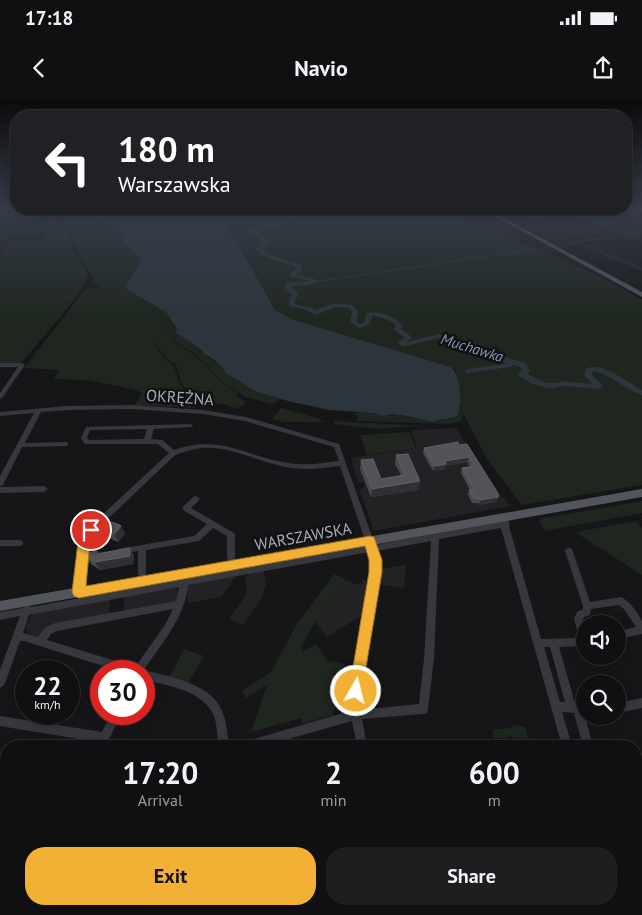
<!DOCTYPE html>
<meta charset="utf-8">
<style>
:root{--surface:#101012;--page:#1e1e20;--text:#f1f3f6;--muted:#9c9d9f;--line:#303032;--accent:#f2b134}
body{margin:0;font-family:"PT Sans",sans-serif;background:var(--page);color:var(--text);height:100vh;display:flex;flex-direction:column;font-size:19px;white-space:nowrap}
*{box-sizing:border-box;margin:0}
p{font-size:16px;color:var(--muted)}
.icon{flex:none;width:28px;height:28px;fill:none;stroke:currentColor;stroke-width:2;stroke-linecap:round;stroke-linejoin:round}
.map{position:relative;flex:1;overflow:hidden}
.panel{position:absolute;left:0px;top:640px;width:642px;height:175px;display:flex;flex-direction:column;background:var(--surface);border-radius:20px 20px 0 0;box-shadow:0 2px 12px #0003,0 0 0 1px var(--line)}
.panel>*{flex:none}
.guide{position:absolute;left:10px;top:10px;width:622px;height:105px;border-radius:20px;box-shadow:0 2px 12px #0003,0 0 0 1px var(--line);background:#202124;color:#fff;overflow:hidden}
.controls{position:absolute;left:576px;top:515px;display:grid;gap:10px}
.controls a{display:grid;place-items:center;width:50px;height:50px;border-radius:50%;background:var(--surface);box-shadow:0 2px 12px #0003,0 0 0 1px var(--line);font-size:25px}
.speed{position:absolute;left:15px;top:560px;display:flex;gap:10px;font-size:25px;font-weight:700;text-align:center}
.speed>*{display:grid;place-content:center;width:65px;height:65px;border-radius:50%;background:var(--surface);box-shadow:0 2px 12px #0003,0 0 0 1px var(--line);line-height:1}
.speed small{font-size:12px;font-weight:400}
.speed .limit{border:8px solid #d22;background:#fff;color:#111}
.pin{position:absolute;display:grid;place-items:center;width:42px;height:42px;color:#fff;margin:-21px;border:2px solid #fff;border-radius:50%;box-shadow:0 1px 5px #0007}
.me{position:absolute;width:55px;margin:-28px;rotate:8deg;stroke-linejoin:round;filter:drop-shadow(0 0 4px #0008)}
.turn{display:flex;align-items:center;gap:18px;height:105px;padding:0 25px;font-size:22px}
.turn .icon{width:65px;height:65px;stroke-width:2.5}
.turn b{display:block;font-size:35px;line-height:42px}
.eta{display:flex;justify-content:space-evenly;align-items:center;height:85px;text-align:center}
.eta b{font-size:30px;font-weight:800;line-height:35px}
.cta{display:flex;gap:10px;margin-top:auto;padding:10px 25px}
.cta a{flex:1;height:58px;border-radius:20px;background:var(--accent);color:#111;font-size:20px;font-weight:800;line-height:58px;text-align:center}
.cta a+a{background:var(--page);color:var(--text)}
.status{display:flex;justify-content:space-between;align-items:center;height:35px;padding:0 25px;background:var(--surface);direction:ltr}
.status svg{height:14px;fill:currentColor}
header{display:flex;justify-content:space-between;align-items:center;height:65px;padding:0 25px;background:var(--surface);font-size:22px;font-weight:800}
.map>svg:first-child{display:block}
.built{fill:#222225}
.green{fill:#1e261f}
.water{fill:#2c353c}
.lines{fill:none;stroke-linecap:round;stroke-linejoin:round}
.stream{stroke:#2c353c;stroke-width:1}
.canal{stroke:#2c353c;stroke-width:4}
.river{fill:#2c353c;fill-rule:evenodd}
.minor{fill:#37383d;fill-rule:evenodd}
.major{fill:#53555c;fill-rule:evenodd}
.wall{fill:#47494d}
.shaded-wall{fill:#2f3033}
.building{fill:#525359;stroke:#5f6168}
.route{fill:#f2b134;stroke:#9d7322}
.labels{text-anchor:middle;stroke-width:5;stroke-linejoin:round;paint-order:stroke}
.far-water-label{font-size:15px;font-style:italic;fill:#7f9bb3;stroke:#111113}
.street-label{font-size:16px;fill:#a8adb8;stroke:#111113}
</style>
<div class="status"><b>17:18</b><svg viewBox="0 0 49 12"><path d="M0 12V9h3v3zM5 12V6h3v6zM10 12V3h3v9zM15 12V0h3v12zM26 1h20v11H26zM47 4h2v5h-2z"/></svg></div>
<header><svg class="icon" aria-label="back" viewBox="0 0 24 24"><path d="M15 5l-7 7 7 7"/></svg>Navio<svg class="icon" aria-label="share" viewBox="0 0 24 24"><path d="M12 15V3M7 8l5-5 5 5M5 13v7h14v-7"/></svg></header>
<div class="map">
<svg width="642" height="815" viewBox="0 0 642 815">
<rect width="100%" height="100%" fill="#161618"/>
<path class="built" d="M456,328L499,396L504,398L510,406L374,431L359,389L363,388L365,385L363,382H358L351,358L417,348L411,330Z
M406,465L404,488L378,485L380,469Z
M264,471L266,485L261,499L243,525L229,519L247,494L245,480L249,473Z
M237,475L221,497L188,503L187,487L189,484Z
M362,479L367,481L362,515L327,537L315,522L346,480L347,482L351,481L352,485L363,483Z
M173,486L177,490L178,500L174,504L124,513V495Z
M110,498L109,516L47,527L39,537L29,534L26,528L31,516L38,511Z"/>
<path class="green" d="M0,108L85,109L107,122L117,131L122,137L121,138L140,158L141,161L126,186L166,212L179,235L202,250L205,255L262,293L283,300H278L274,304L248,298L224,284L206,264L191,251L181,246L161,222L180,246L190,252L205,264L223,284L239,294L236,296L246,302L237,309L227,305L204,301L182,285L176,265L167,259L149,237L166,260L174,266L180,285L197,299L195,308L135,305L142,294L136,290L88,280L54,279L59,270L24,268L82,193L87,189L98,188L73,142L68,128L58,117L0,127Z
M218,109H445L603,178L642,200V385L522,405L487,359L463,313L462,321L450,324L356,321L358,317L355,313L361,312L391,316L398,315L436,322L437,320L456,317L461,307L455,270L451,267L291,219L278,213L272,206Z
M513,109H523L599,139H590Z
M541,109H579L642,132V135L626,137L570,115L563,117Z
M55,120L59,121L68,132L69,140L88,175C73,208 46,232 24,260L19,263L0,264V153L11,141L40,140L47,136C36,133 16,131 8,139L0,140V128Z
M582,142L642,167V171L575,143Z
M281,308L317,318L324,322H282L272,319Z
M334,321L424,326L376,329L334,324Z
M409,332L416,348L367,355L360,335Z
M642,401V413L545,431L538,419Z
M637,421L642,428V475L575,432Z
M334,474L346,480L315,522L301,547L304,551L316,544L328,561L344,564L333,615L302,624L301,618L251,632L267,585L246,598L242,591L271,572L297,524Z
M184,549L204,556L188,583L169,578Z
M513,625L525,627L529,639L514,638L509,635L505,638H494L493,630L511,628Z
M458,809H541L544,815H460Z
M550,809H589L592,812L595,809H606L608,814L547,815L545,810Z"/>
<path class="water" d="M85,109H218L275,210L291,219L451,267C460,274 464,309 456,317L437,320L436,322C423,321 411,315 397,315C389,314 382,318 374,313L329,310L288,301L257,292L226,273C223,266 212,257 205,255L202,250L176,233L177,230L166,212L128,190L126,186L141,161L140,158L121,138L122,136C112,126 99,117 85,109Z"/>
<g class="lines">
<path class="stream" d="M562,145L590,140L642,136
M541,149L548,147
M315,182L536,149"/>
<path class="canal" d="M467,271L510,265L513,262"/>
<path class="river" d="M240,109H245L243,112H257L258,111L257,109H262L263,111L258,116H241L238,111Z
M275,109H280L295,116L283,126L254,130L269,142L264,148L261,149L273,156L302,165L303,168L296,175L319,180L311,185L291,186L298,194L294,204L311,208L316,210L334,203L352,205L358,212L357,221L360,224L364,223L367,213C378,210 395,217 403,225L401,229L412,237L407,242L439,234L452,239L478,244L508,258L526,263L530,271L527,274L547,283H557L563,281L593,284L584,275L586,269C600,260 629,283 642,290V295C625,290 611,274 593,271L592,275L603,285L600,289L564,286L553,288H547L533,284L519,276L518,274L522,270L520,267L502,262L473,248L447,243L438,238L402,247L398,243L404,237L394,230L396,225L393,222L373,215L369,225L359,228L350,222L352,212L348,208L335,207L315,215L307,210L289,206V199L292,195L284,187L287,183L310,181L290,176V174L297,167C282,161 266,161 254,148L260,146L263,142L247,130C262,121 272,129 289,116Z"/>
<path class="minor" d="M0,263H22L25,265L2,298L0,299V293L18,267H0Z
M132,305L203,310L246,317L339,344L375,445L500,422V418H506L510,424L509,426L541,539L579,538L574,518L578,511L583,510V506L565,451L566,449L569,448L572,449L590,502L621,497C628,500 640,514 642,522C642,525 642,530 642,534L618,539V531L636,527L624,509L619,505L591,509L590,515L584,517L583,519L585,527V546L559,547L575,603H585L584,613L593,646H583L574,613L562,612L572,646H562L501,428L439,439L434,559L428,609L427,613L423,614L362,619L367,646H357L352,621L264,646H242L243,642L247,641L350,611L349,608L372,460L369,452L188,485C185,518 161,544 144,570C167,576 206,583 219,605C227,618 227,633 229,646H219C216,635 218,622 212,612C199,589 166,586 144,579V571H119L24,541H20L5,583L3,586L0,588V570L20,516L0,520V512L23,508L24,505L27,504L31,507L180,480L181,477L184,475L188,478L367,446L340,366C322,368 304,371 286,367C258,362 231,346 202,348C193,349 184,352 175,355L94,432L88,442L83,492L82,495L79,496L76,495L75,492L80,442L88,428L169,353L158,344H85L81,338L86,327L190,324L192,325L193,326L192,327L154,329L151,339L162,340L174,350C222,334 244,356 288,363C305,366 322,363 339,361L334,347L245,321L203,314L132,309L67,310L41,312L25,343L65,342H67L68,344L67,346L22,347L3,385L0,386V376L34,313L0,316V312L67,306ZM147,329L144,339L89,340L87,338L90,330ZM431,441L424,559L419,604L359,610L380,460L377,451ZM179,487L176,501L55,523L45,528L38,537L23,533L29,515ZM173,509L165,525L135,567L47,540L51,534L57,531ZM544,547H550L565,602H560Z
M44,386L48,389L44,392L0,393V387Z
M196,396L200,399L191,408L234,433L235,435V458L234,460L231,461L228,460L227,458V436L213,428L199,441L146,450V474L145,476L142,477L139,476L138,474V451L121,454L118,453L117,451L118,449L194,436L207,424L183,410L182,408L193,397Z
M0,440H19L22,441L23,443L22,445L19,446H0Z
M642,598V608L618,613V603Z
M111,614H121L106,646H96L97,642L0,626V616L102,632Z
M0,701H6V713H0Z
M636,703H642V715H636Z
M229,809H241V815H229Z
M293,809H320L318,813L315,815H287L289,811Z
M610,809H623L625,815H612Z"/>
<path class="major" d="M482,109H487L642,192V197Z
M642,389V397L0,511V501Z"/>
</g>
<path class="wall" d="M459,345L499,395L496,402L479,405L478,403H472L468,395L469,390H470L461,373L462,368L470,367L467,362L445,366V369L433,371L423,353L424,348Z
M396,355L419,390L371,397L360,369L361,360L381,379L401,375L395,364Z
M120,425L125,434L118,442L109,438L102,449L92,450L88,442L89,435Z
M130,448L134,456L133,464L100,470L91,464L86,456L97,451L98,453Z"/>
<path class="shaded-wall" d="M469,357L467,362L445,366V369L433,371L434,366L445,361Z
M420,381L419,390L371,397L372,389Z
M499,395L496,402L479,405L480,400Z
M121,426L125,434L118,442L114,434Z
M106,430L109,438L102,449L92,450L88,442Z
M130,448L134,456L133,464L100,470L95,462L97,451L101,459Z"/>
<path class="building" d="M458,342L459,345L467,344L499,395L498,397L480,400L479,398H474L469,390L474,389L462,368L475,366L469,357L445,361L446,364L434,366L424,348Z
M408,354L420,381L372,389L361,360L373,359L381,379L405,375L396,355Z
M108,421L120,425L121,426L114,434L106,430L98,441L88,442L89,435L103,422Z
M130,448V456L95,462L86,456L87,453L97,451V454Z"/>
<linearGradient id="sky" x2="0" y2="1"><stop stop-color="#0c0c0d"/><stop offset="0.49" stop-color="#363c48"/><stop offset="1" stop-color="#363c48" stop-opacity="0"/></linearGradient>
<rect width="642" height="222" fill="url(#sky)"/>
<path class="route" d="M91,425L97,430L90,442L86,486L370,436L374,437L382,460V472L361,597L356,599L351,597L349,591L369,472V460L365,446L79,498L74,496L72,492L78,442L87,427Z"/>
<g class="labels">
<g class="far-water-label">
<text transform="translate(472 248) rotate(17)" y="5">Muchawka</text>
</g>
<g class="street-label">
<text transform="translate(180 297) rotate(4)" y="6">OKRĘŻNA</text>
<text transform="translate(303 436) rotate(-10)" y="6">WARSZAWSKA</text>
</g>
</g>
</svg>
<div class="controls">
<a><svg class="icon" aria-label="sound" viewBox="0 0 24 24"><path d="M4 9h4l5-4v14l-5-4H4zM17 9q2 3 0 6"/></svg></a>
<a><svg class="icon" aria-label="search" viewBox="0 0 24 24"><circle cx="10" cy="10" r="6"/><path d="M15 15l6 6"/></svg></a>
</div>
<div class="speed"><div>22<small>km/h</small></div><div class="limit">30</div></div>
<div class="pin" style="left:91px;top:430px;background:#d93025"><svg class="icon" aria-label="arrive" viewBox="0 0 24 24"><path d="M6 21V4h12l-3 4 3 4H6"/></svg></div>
<svg class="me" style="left:356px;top:591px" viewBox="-20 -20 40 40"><circle r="17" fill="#f2b134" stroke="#fff" stroke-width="3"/><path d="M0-11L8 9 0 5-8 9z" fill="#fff"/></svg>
<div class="guide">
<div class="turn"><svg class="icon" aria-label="left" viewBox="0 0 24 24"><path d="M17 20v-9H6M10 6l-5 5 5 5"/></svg><div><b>180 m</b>Warszawska</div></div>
</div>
<section class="panel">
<div class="eta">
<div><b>17:20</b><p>Arrival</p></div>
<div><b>2</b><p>min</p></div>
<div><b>600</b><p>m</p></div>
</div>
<div class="cta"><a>Exit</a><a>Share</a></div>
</section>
</div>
